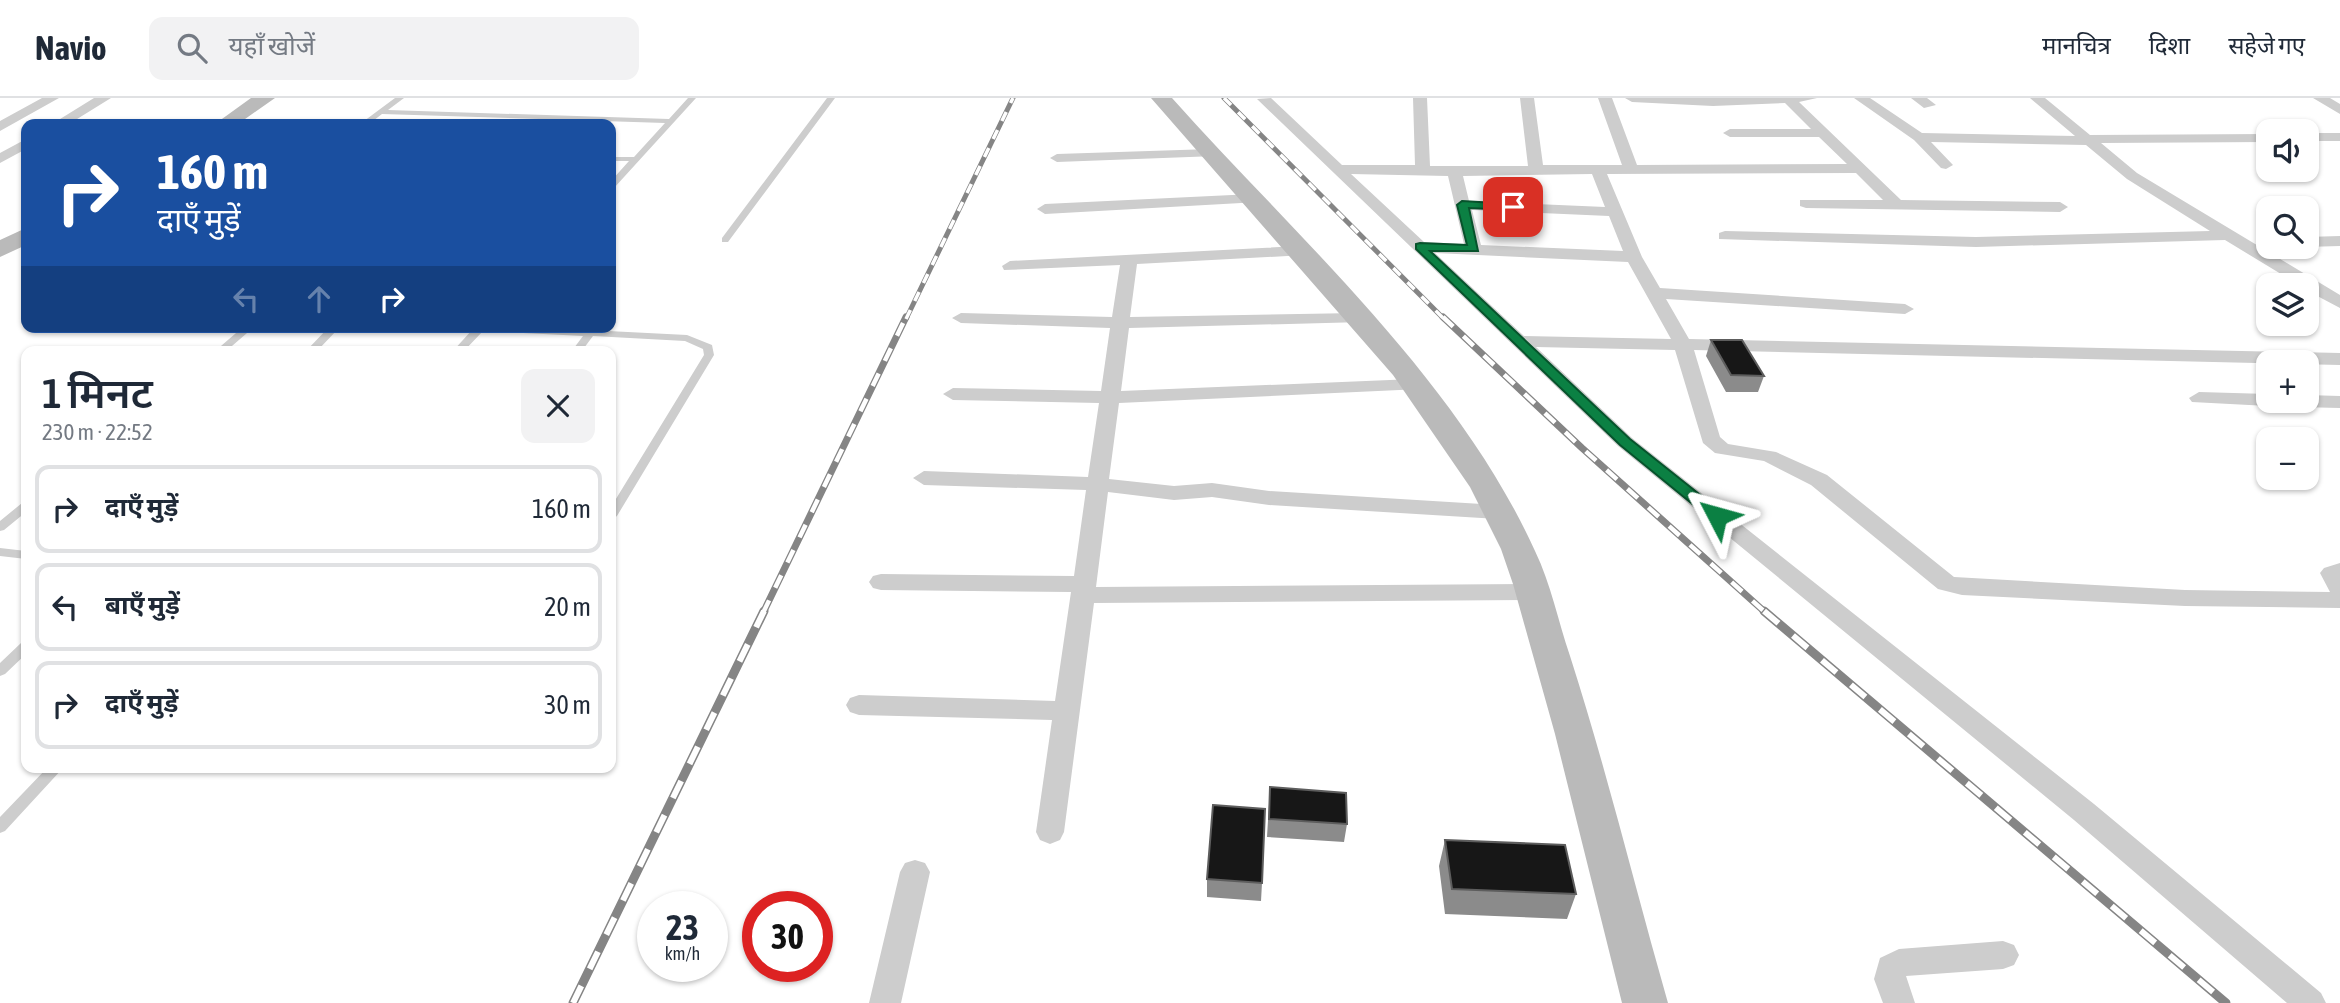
<!DOCTYPE html>
<html lang="hi">
<meta charset="utf-8">
<style>
:root{--surface:#fff;--page:#f2f2f3;--text:#1f2937;--muted:#747a83;--line:#e0e1e3}
body{margin:0;font-family:"Asap Condensed","Noto Sans Devanagari",sans-serif;background:var(--page);color:var(--text);height:100vh;display:flex;flex-direction:column;font-size:26px;white-space:nowrap}
*{box-sizing:border-box;margin:0}
p{font-size:23px;color:var(--muted)}
.icon{flex:none;width:38px;height:38px;fill:none;stroke:currentColor;stroke-width:2;stroke-linecap:round;stroke-linejoin:round}
.map{position:relative;flex:1;overflow:hidden}
.side{position:absolute;left:21px;top:248px;width:595px;height:427px;display:flex;flex-direction:column;background:var(--surface);border-radius:14px;box-shadow:0 2px 5px #0004}
.side>*{flex:none}
.hud{position:absolute;left:21px;top:21px;width:595px;height:214px;border-radius:14px;box-shadow:0 2px 5px #0004;background:#1a4fa0;color:#fff;overflow:hidden}
.controls{position:absolute;left:2256px;top:21px;display:grid;gap:14px}
.controls a{display:grid;place-items:center;width:63px;height:63px;border-radius:14px;background:var(--surface);box-shadow:0 2px 5px #0004;font-size:35px}
.speed{position:absolute;left:637px;top:793px;display:flex;gap:14px;font-size:35px;font-weight:700;text-align:center}
.speed>*{display:grid;place-content:center;width:91px;height:91px;border-radius:50%;background:var(--surface);box-shadow:0 2px 5px #0004;line-height:1}
.speed small{font-size:18px;font-weight:400}
.speed .limit{border:10px solid #d22;background:#fff;color:#111}
.pin{position:absolute;display:grid;place-items:center;width:60px;height:60px;color:#fff;margin:-30px;border-radius:14px;box-shadow:0 4px 10px #0006}
.me{position:absolute;width:77px;margin:-38px;rotate:309deg;stroke-linejoin:round;filter:drop-shadow(0 0 5px #0008)}
.turn{display:flex;align-items:center;gap:24px;height:147px;padding:0 21px;font-size:32px}
.turn .icon{width:91px;height:91px;stroke-width:2.5}
.turn b{display:block;font-size:49px;line-height:60px}
.lanes{display:flex;align-items:center;height:66px;padding:0 21px;background:#0003;justify-content:center;gap:35px;direction:ltr}
.lanes .off{opacity:.35}
.round{display:grid;place-items:center;flex:none;width:74px;height:74px;border-radius:14px;background:var(--page)}
.summary{display:flex;align-items:center;justify-content:space-between;height:119px;padding:0 21px}
h1{font-size:42px;font-weight:600;line-height:52px}
ul{padding:0;list-style:none}
li{display:flex;align-items:center;gap:21px;height:88px;margin:0 14px 10px;padding:0 7px;border:4px solid var(--line);border-radius:14px}
li div{flex:1}
li b{display:block;font-size:26px}
li em{font-style:normal}
header{display:flex;align-items:center;gap:42px;box-sizing:border-box;height:98px;padding:0 35px;background:var(--surface);border-bottom:2px solid var(--line)}
header strong{font-size:33px}
nav{display:flex;gap:38px;margin-inline-start:auto;font-size:24px}
.search{width:490px;height:63px;background:var(--page);display:flex;align-items:center;gap:18px;box-sizing:border-box;padding:0 24px;border-radius:14px;color:var(--muted);font-size:26px}
.map>svg:first-child{display:block}
.lines{fill:none;stroke-linecap:round;stroke-linejoin:round}
.lane{fill:#cdcdcd;fill-rule:evenodd}
.street{fill:#cdcdcd;fill-rule:evenodd}
.secondary{fill:#bababa;fill-rule:evenodd}
.rail-far2-casing{stroke:#858585;stroke-width:5}
.rail-far1-casing{stroke:#858585;stroke-width:7}
.rail-casing{stroke:#858585;stroke-width:9}
.rail-far2{stroke:#fff;stroke-width:3.5;stroke-dasharray:10;stroke-linecap:butt}
.rail-far1{stroke:#fff;stroke-width:4.5;stroke-dasharray:14;stroke-linecap:butt}
.rail{stroke:#fff;stroke-width:6;stroke-dasharray:19;stroke-linecap:butt}
.wall{fill:#8b8b8b}
.building{fill:#171717;stroke:#5d5d5d;stroke-width:2}
.route{fill:#0b8043;stroke:#07532c;stroke-width:2}
</style>
<header>
<strong>Navio</strong>
<div class="search"><svg class="icon" aria-label="search" viewBox="0 0 24 24"><circle cx="10" cy="10" r="6"/><path d="M15 15l6 6"/></svg>यहाँ खोजें</div>
<nav><a>मानचित्र</a><a>दिशा</a><a>सहेजे गए</a></nav>
</header>
<div class="map">
<svg width="2340" height="905" viewBox="0 0 2340 905">
<rect width="100%" height="100%" fill="#fff"/>
<g class="lines">
<path class="lane" d="M395,0H404L388,12L669,21L688,0H696L614,90H611V83L629,63H611V59H634L665,25L382,16L369,26H360Z
M827,0H835L728,144H722V140Z
M243,229H254L225,254H214Z
M329,229H340L316,254H305Z
M459,229H529L687,237L712,247L714,257L617,418L611,422V409L704,257L703,251L685,243L593,238L581,254H571L583,238L483,233L463,254H452L472,232Z
M26,404V414L4,432L0,433V423L22,405Z
M0,450L26,453V461L0,458Z
M26,543V556L5,576L0,578V565L21,545Z
M47,670H63L5,733L0,735V719Z"/>
<path class="street" d="M42,0H59L0,33V23Z
M94,0H111L69,26H52Z
M1271,0L1342,67H1415L1413,0H1427L1430,68H1528L1520,0H1534L1543,67H1622L1598,0H1612L1637,67L1847,66L1819,39H1730L1723,35L1730,31H1811L1785,5L1713,8L1632,4L1625,0H1817L1799,4L1901,102L2060,104L2068,109L2060,114L1806,110L1800,108V102H1883L1856,75L1607,76L1642,159L1660,190L1905,206L1914,211L1905,216L1666,201L1689,241L2340,255V267L1694,252L1720,339L1728,346L1776,354L1827,377L1954,479L2185,492L2330,494L2320,475L2324,470L2340,465V510L2185,508L1962,497L1938,491L1811,387L1764,363L1715,355L1703,345L1675,252L1536,249L1632,340L2094,706L2321,895L2326,905H2287L2074,722L1618,348L1257,1ZM1351,76L1448,78L1464,146L1424,144ZM1592,76L1605,109L1469,103L1463,78ZM1472,112L1609,118L1623,153L1481,147ZM1435,155L1628,164L1671,241L1524,238Z
M1854,0H1870L1922,35L2075,38L2030,0H2045L2090,37L2268,36V44L2101,45L2137,75L2340,197V210L2306,192V187H2299L2225,142L1976,149L1719,141V135L1725,133L1976,139L2210,133L2127,81L2086,47L1931,44L1953,67L1946,71L1941,70L1914,42Z
M1911,0H1927L1936,7L1924,10Z
M2313,0H2330L2340,6V16Z
M2306,35H2340V43H2306Z
M26,41V51L0,65V55Z
M1211,51L1216,52V58L1057,64L1050,60L1057,56Z
M1253,96L1259,98V104L1045,116L1037,111L1045,106Z
M2340,138V148L2306,149H2305L2306,139Z
M1299,148L1305,149V157L1137,166L1130,219L1357,215L1363,216L1366,220L1363,224L1129,230L1121,293L1414,281L1424,287L1421,291L1119,305L1109,381L1174,388L1212,385L1269,393L1498,407L1509,414L1498,421L1269,407L1212,399L1174,402L1108,394L1096,489L1531,486L1539,488L1543,494L1539,500L1531,502L1094,505L1064,734L1060,742L1050,746L1040,742L1036,734L1052,622L859,617L850,614L846,607L850,600L859,597L1055,603L1071,494L881,492L873,490L869,484L873,478L881,476L1074,478L1086,392L924,387L913,380L924,373L1088,379L1099,305L953,302L943,296L953,290L1101,293L1110,230L961,225L952,220L961,215L1112,219L1120,167L1004,172L1002,168L1010,163Z
M2199,294L2268,296V303H2277L2268,308L2192,304L2189,300Z
M2306,297L2340,298V310L2298,309L2288,303H2306Z
M915,762L925,765L930,774L901,905H869L900,774L905,765Z
M2003,843L2014,847L2019,857L2014,867L2003,871L1906,878L1915,905H1883L1874,881L1880,860L1899,851Z"/>
<path class="secondary" d="M251,0H275L238,26H215Z
M1151,0H1172C1297,140 1456,279 1535,453C1551,486 1558,523 1570,558C1607,673 1635,790 1668,905H1622L1555,636L1513,486L1501,451L1470,389L1393,277Z
M26,130V147L0,159V142Z"/>
<g class="rail-far2-casing">
<path id="rail-far2" d="M1224,0L1444,221
M906,221L1013,0"/>
</g>
<g class="rail-far1-casing">
<path id="rail-far1" d="M1443,219L1582,350L1766,515
M763,515L906,219"/>
</g>
<g class="rail-casing">
<path id="rail" d="M1764,513L2226,905
M573,905L764,513"/>
</g>
<use href="#rail-far2" class="rail-far2"/>
<use href="#rail-far1" class="rail-far1"/>
<use href="#rail" class="rail"/>
</g>
<path class="wall" d="M1711,242L1764,278L1758,294H1726L1706,258Z
M1270,689L1347,726L1344,744L1267,739Z
M1445,742L1576,796L1567,821L1445,816L1439,768Z
M1207,781L1262,785L1261,803L1207,799Z"/>
<path class="building" d="M1711,242H1742L1764,278L1731,277Z
M1270,689L1346,695L1347,726L1269,721Z
M1213,707L1265,711L1262,785L1207,781Z
M1445,742L1565,747L1576,796L1452,791Z"/>
<path class="route" d="M1462,103L1513,106L1519,109L1513,112L1469,110L1478,153H1430L1630,341L1723,415V422H1712L1620,347L1416,151V146L1420,145L1467,147L1457,107Z"/>
</svg>
<div class="controls">
<a><svg class="icon" aria-label="sound" viewBox="0 0 24 24"><path d="M4 9h4l5-4v14l-5-4H4zM17 9q2 3 0 6"/></svg></a>
<a><svg class="icon" aria-label="search" viewBox="0 0 24 24"><circle cx="10" cy="10" r="6"/><path d="M15 15l6 6"/></svg></a>
<a><svg class="icon" aria-label="layers" viewBox="0 0 24 24"><path d="M12 4l9 5-9 5-9-5zM3 14l9 5 9-5"/></svg></a>
<a>+</a>
<a>−</a>
</div>
<div class="speed"><div>23<small>km/h</small></div><div class="limit">30</div></div>
<div class="pin" style="left:1513px;top:109px;background:#d93025"><svg class="icon" aria-label="arrive" viewBox="0 0 24 24"><path d="M6 21V4h12l-3 4 3 4H6"/></svg></div>
<svg class="me" style="left:1717px;top:418px" viewBox="-20 -20 40 40"><path d="M0-17L14 15 0 8-14 15z" fill="#0b8043" stroke="#fff" stroke-width="4"/></svg>
<div class="hud">
<div class="turn"><svg class="icon" aria-label="right" viewBox="0 0 24 24"><path d="M7 20v-9h11M14 6l5 5-5 5"/></svg><div><b>160 m</b>दाएँ मुड़ें</div></div>
<div class="lanes"><svg class="icon off" aria-label="left" viewBox="0 0 24 24"><path d="M17 20v-9H6M10 6l-5 5 5 5"/></svg><svg class="icon off" aria-label="ahead" viewBox="0 0 24 24"><path d="M12 20V5M6 11l6-6 6 6"/></svg><svg class="icon" aria-label="right" viewBox="0 0 24 24"><path d="M7 20v-9h11M14 6l5 5-5 5"/></svg></div>
</div>
<section class="side">
<div class="summary"><div><h1>1 मिनट</h1><p>230 m · 22:52</p></div><a class="round"><svg class="icon" aria-label="close" viewBox="0 0 24 24"><path d="M6 6l12 12M18 6L6 18"/></svg></a></div>
<ul>
<li><svg class="icon" aria-label="right" viewBox="0 0 24 24"><path d="M7 20v-9h11M14 6l5 5-5 5"/></svg><div><b>दाएँ मुड़ें</b></div><em>160 m</em></li>
<li><svg class="icon" aria-label="left" viewBox="0 0 24 24"><path d="M17 20v-9H6M10 6l-5 5 5 5"/></svg><div><b>बाएँ मुड़ें</b></div><em>20 m</em></li>
<li><svg class="icon" aria-label="right" viewBox="0 0 24 24"><path d="M7 20v-9h11M14 6l5 5-5 5"/></svg><div><b>दाएँ मुड़ें</b></div><em>30 m</em></li>
</ul>
</section>
</div>
